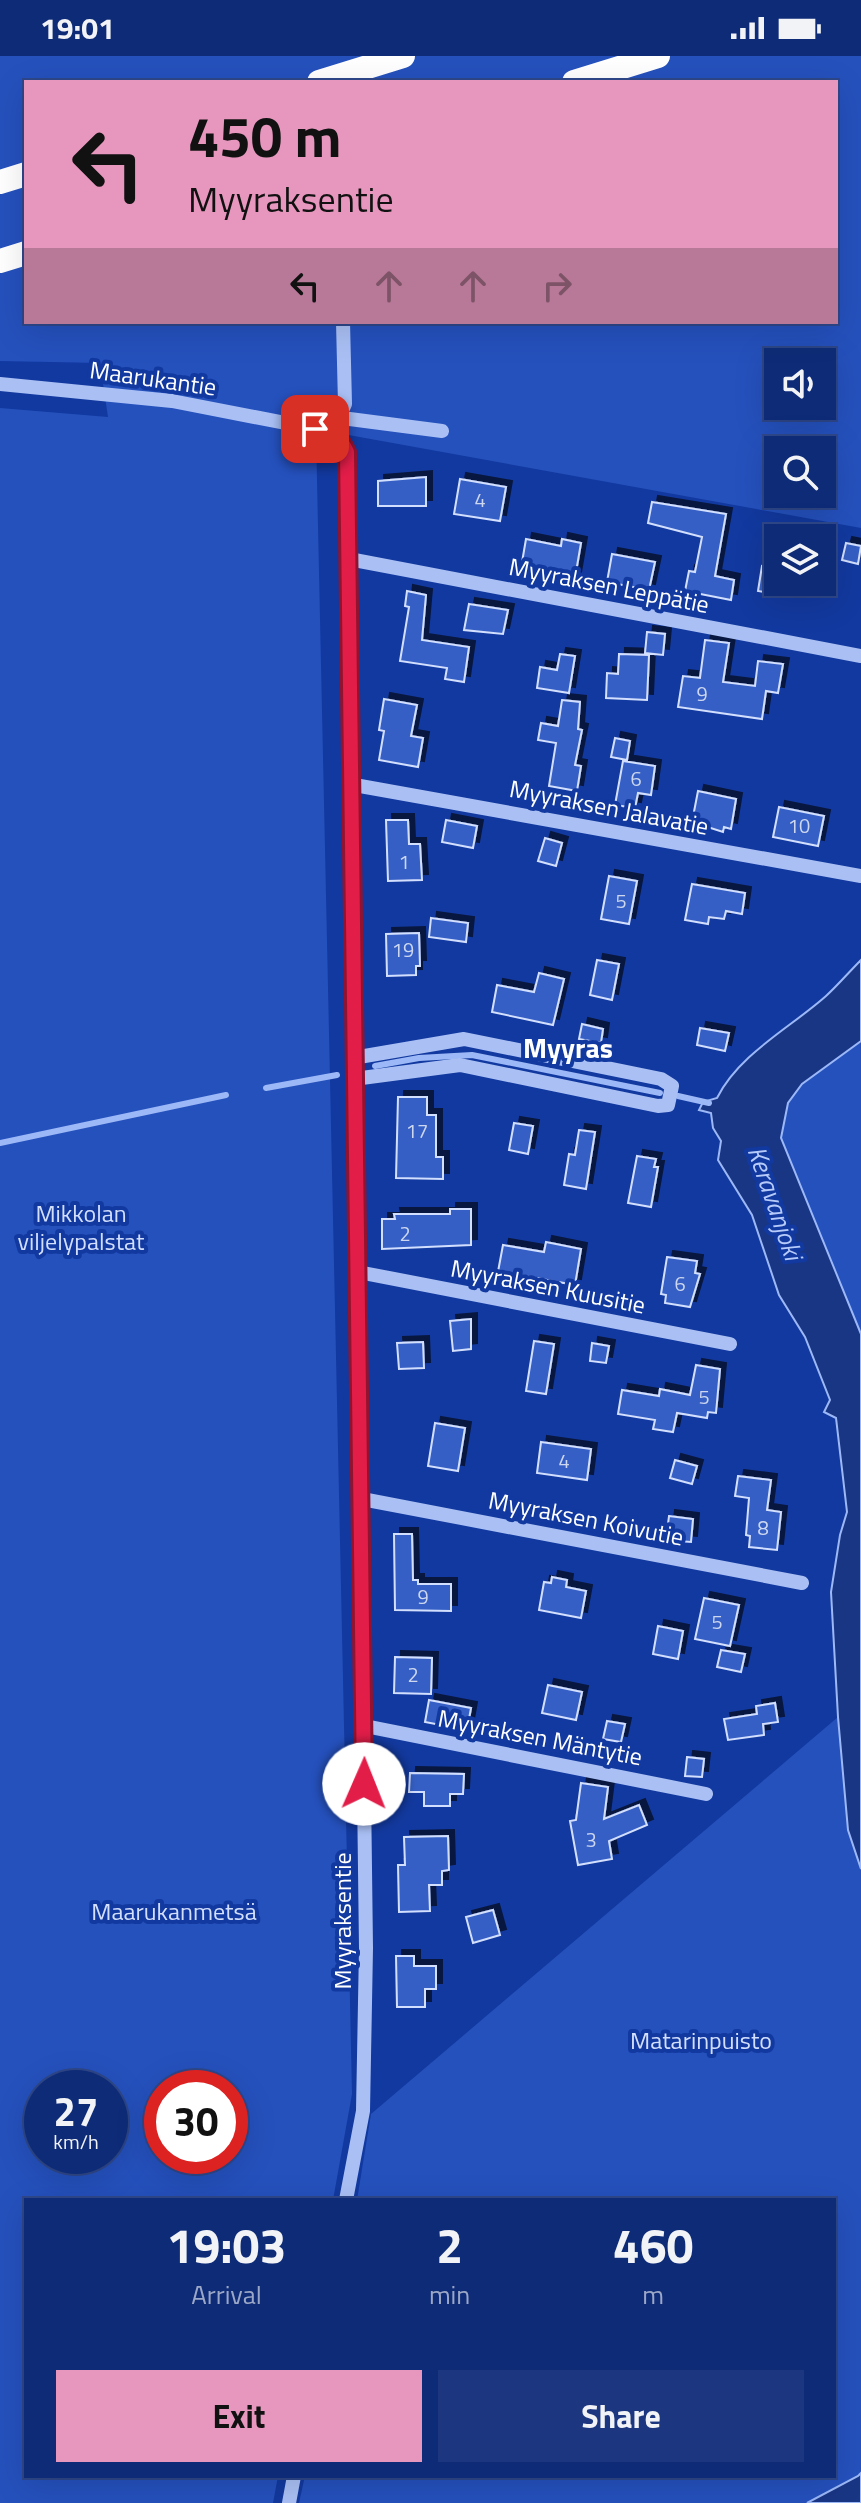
<!DOCTYPE html>
<meta charset="utf-8">
<style>
:root{--surface:#0e2b77;--page:#1c377f;--text:#f1f3f6;--muted:#9ba7c6;--line:#2e4789;--accent:#e797bd}
body{margin:0;font-family:"Titillium Web",sans-serif;background:var(--page);color:var(--text);height:100vh;display:flex;flex-direction:column;font-size:30px;white-space:nowrap}
*{box-sizing:border-box;margin:0}
p{font-size:26px;color:var(--muted)}
.icon{flex:none;width:44px;height:44px;fill:none;stroke:currentColor;stroke-width:2;stroke-linecap:round;stroke-linejoin:round}
.map{position:relative;flex:1;overflow:hidden}
.sheet{position:absolute;left:24px;top:2142px;width:812px;height:280px;display:flex;flex-direction:column;background:var(--surface);border-radius:0px;box-shadow:0 8px 32px #0002,0 0 0 2px var(--line)}
.sheet>*{flex:none}
.banner{position:absolute;left:24px;top:24px;width:814px;height:244px;border-radius:0px;box-shadow:0 8px 32px #0002,0 0 0 2px var(--line);background:#e797bd;color:#111;overflow:hidden}
.buttons{position:absolute;left:764px;top:292px;display:grid;gap:16px}
.buttons a{display:grid;place-items:center;width:72px;height:72px;border-radius:0px;background:var(--surface);box-shadow:0 8px 32px #0002,0 0 0 2px var(--line);font-size:40px}
.speed{position:absolute;left:24px;top:2014px;display:flex;gap:16px;font-size:40px;font-weight:700;text-align:center}
.speed>*{display:grid;place-content:center;width:104px;height:104px;border-radius:50%;background:var(--surface);box-shadow:0 8px 32px #0002,0 0 0 2px var(--line);line-height:1}
.speed small{font-size:20px;font-weight:400}
.speed .limit{border:12px solid #d22;background:#fff;color:#111}
.pin{position:absolute;display:grid;place-items:center;width:68px;height:68px;color:#fff;margin:-34px;border-radius:16px;box-shadow:0 4px 12px #0006}
.me{position:absolute;width:88px;margin:-44px;rotate:1deg;stroke-linejoin:round;filter:drop-shadow(0 0 6px #0008)}
.turn{display:flex;align-items:center;gap:28px;height:168px;padding:0 32px;font-size:36px}
.turn .icon{width:104px;height:104px;stroke-width:2.5}
.turn b{display:block;font-size:56px;line-height:68px}
.lanes{display:flex;align-items:center;height:76px;padding:0 32px;background:#0003;justify-content:center;gap:40px;direction:ltr}
.lanes .off{opacity:.35}
.eta{display:flex;justify-content:space-evenly;align-items:center;height:136px;text-align:center}
.eta b{font-size:48px;font-weight:700;line-height:56px}
.button{display:flex;gap:16px;margin-top:auto;padding:16px 32px}
.button a{flex:1;height:92px;border-radius:0px;background:var(--accent);color:#111;font-size:32px;font-weight:700;line-height:92px;text-align:center}
.button a+a{background:var(--page);color:var(--text)}
.status{display:flex;justify-content:space-between;align-items:center;height:56px;padding:0 40px;background:var(--surface);direction:ltr}
.status svg{height:22px;fill:currentColor}
.map>svg:first-child{display:block}
.green{fill:#2551bd;fill-rule:evenodd}
.water{fill:#193685;stroke:#9cb8f7;stroke-width:2}
.lines{fill:none;stroke-linecap:round;stroke-linejoin:round}
.stream{stroke:#9cb8f7;stroke-width:6}
.building{fill:#365fc4;stroke:#d3dffe;stroke-width:2;filter:url(#shadow)}
.minor{stroke:#aac0f5;stroke-width:14}
.highway{stroke:#fff;stroke-width:24}
.route-casing{stroke:#92132f;stroke-width:20}
.route{stroke:#e11d48;stroke-width:14}
.labels{text-anchor:middle;stroke-width:8;stroke-linejoin:round;paint-order:stroke}
.number-label{font-size:20px;fill:#cdd7f0}
.street-label{font-size:24px;fill:#fff;stroke:#12399f}
.park-label{font-size:24px;fill:#d3dffe;stroke:#12399f}
.water-label{font-size:26px;font-style:italic;fill:#b7cbfb;stroke:#12399f}
.quarter-label{font-size:28px;font-weight:bold;fill:#fff;stroke:#12399f}
</style>
<div class="status"><b>19:01</b><svg viewBox="0 0 49 12"><path d="M0 12V9h3v3zM5 12V6h3v6zM10 12V3h3v9zM15 12V0h3v12zM26 1h20v11H26zM47 4h2v5h-2z"/></svg></div>
<div class="map">
<svg width="861" height="2447" viewBox="0 0 861 2447">
<defs>
<filter id="shadow"><feDropShadow dx="6" dy="-6" stdDeviation="0" flood-color="#0009"/></filter>
</defs>
<rect width="100%" height="100%" fill="#12399f"/>
<path class="green" d="M0,0H861V472L332,376L316,378L352,2038L333,2144H26V2420H278L273,2447H0V352L108,361L100,307L0,305ZM26,26H836V266H26ZM778,306H822V350H778ZM778,394H822V438H778ZM42,2032H110V2100H42ZM162,2032H230V2100H162Z
M861,985V1278L781,1082L788,1047L802,1028Z
M838,1661L848,1774L861,1813V2417L807,2447H299L305,2420H834V2144H357L371,2058Z"/>
<path class="water" d="M861,904V985L802,1028L788,1047L781,1082L861,1278V1813L848,1774L838,1661L831,1536L840,1479L847,1456L836,1362L824,1356L830,1344L805,1281L779,1239L752,1159L718,1104L721,1085L713,1072L711,1057L699,1054L703,1046L717,1042C739,998 790,972 826,940C838,929 849,916 861,904Z
M861,2417V2447H807L858,2420Z"/>
<g class="lines">
<path class="stream" d="M375,1010L419,1002L472,999L660,1037
M266,1032L337,1019
M678,1040L709,1047
M0,1087L226,1039"/>
</g>
<path class="building" d="M426,421V450H378V425Z
M460,423L506,431L500,465L454,458Z
M652,446L726,458L715,520L734,524L731,544L685,535L689,515L695,516L702,481L648,467Z
M526,483L561,490L562,483L581,487L575,522L521,512Z
M846,487L861,490L858,508L842,504Z
M612,498L655,506L649,534L607,526Z
M762,510L778,513V538L758,535Z
M407,535L426,539L422,584L469,591L464,626L445,623L447,612L400,605L409,551L405,550Z
M469,548L508,554L503,578L464,574Z
M647,576L665,578L663,599L645,597Z
M705,584L729,587L723,626L755,630L758,605L783,608L778,637L766,635L762,663L678,651L683,620L700,622Z
M560,598L575,600L569,637L537,632L540,611L557,614Z
M619,598L649,599L647,644L606,642L607,617L618,618Z
M384,643L417,649L411,680L423,682L418,711L379,704L384,675L379,674Z
M562,644L580,646L578,673L582,674L575,709L581,710L577,735L549,730L556,687L538,684L541,667L558,670Z
M615,682L630,685L627,704L611,701Z
M623,705L655,710L651,739L638,737L635,752L615,749Z
M698,735L736,743L731,773L724,771L723,776L692,766Z
M779,751L824,760L818,790L773,781Z
M386,764H408L409,788H420L422,824L388,825Z
M446,764L477,770L473,792L442,786Z
M545,782L562,787L556,810L538,805Z
M609,820L637,825L629,868L601,863Z
M692,828L745,837L742,858L726,855L724,863L709,861L708,868L685,864Z
M431,862L468,867L466,886L429,881Z
M419,877L420,910H416V919L387,920L386,878Z
M597,904L619,908L612,944L590,939Z
M539,917L564,923L553,969L492,956L497,929L534,936Z
M582,968L603,973L601,987L579,983Z
M700,972L729,977L725,995L697,989Z
M398,1041H427V1059H436V1101H443V1123L396,1122Z
M514,1067L533,1070L528,1098L509,1094Z
M579,1074L595,1076L586,1133L564,1129L569,1098L575,1099Z
M637,1100L656,1103L654,1111H658L651,1151L628,1147Z
M450,1153H471V1189L382,1193V1163H395L394,1158H450Z
M546,1186L581,1193L575,1229L514,1218L513,1224L497,1221L503,1189L544,1196Z
M667,1201L697,1205L695,1217L700,1218L690,1251L665,1247L666,1239L661,1238Z
M471,1263V1293L453,1295L450,1265Z
M534,1285L554,1288L546,1338L526,1335Z
M423,1286L424,1312L399,1313L397,1287Z
M592,1287L609,1290L606,1307L590,1305Z
M696,1309L720,1313L716,1357L708,1356L707,1362L677,1357L673,1376L653,1373L655,1364L618,1358L622,1334L659,1340L660,1333L690,1339Z
M435,1367L465,1372L458,1415L428,1410Z
M541,1386L591,1393L587,1424L537,1417Z
M675,1404L697,1410L692,1428L670,1422Z
M738,1420L771,1424L767,1454L781,1456L777,1494L749,1491L750,1480L746,1479L749,1442L735,1440Z
M669,1460L693,1463L691,1486L666,1484Z
M394,1478H412L413,1524H418V1528H451V1555L395,1554Z
M552,1521L567,1524L566,1531L586,1535L581,1562L539,1554L544,1526L551,1527Z
M704,1542L739,1549L730,1590L695,1583Z
M658,1570L683,1575L678,1603L653,1598Z
M721,1594L745,1598L741,1616L717,1611Z
M395,1601L432,1602L431,1638L394,1637Z
M548,1629L582,1636L576,1664L542,1657Z
M429,1644L471,1652L467,1674L425,1666Z
M775,1647L778,1666L763,1668L764,1679L728,1684L724,1663L757,1658L756,1650Z
M607,1665L625,1668L621,1686L603,1683Z
M687,1701L704,1703L702,1721L685,1720Z
M410,1717L464,1718L463,1738H450V1750H424V1736H409Z
M581,1727L608,1731L604,1763L639,1749L647,1769L609,1785L612,1803L578,1809L570,1765L576,1764Z
M448,1780L449,1814L442,1815V1829H429L430,1855L399,1856L398,1809H405L404,1781Z
M493,1854L500,1879L473,1887L466,1861Z
M396,1900H414V1910H436V1933H425V1951H397Z"/>
<g class="lines">
<path class="minor" d="M0,328L172,345L332,376L340,382L347,396L366,1892L363,2055L346,2144
M342,362L442,375
M332,376L345,348L343,266
M349,503L861,600
M349,728L861,820
M353,1002L464,983L661,1023L672,1030L668,1049L658,1050L460,1009L354,1023
M358,1216L730,1288
M362,1443L802,1527
M365,1670L706,1738
M289,2447L294,2420"/>
<path class="highway" d="M319,26L403,0
M574,26L658,0
M0,126L26,118
M0,205L26,197"/>
</g>
<g class="lines">
<g class="route-casing">
<path id="route" d="M315,373C333,376 339,379 347,396L364,1728"/>
</g>
<use href="#route" class="route"/>
</g>
<g class="labels">
<g class="number-label">
<text x="480" y="451">4</text>
<text x="702" y="645">9</text>
<text x="636" y="730">6</text>
<text x="799" y="777">10</text>
<text x="404" y="813">1</text>
<text x="621" y="852">5</text>
<text x="403" y="901">19</text>
<text x="417" y="1082">17</text>
<text x="405" y="1185">2</text>
<text x="680" y="1235">6</text>
<text x="704" y="1348">5</text>
<text x="564" y="1412">4</text>
<text x="763" y="1479">8</text>
<text x="423" y="1548">9</text>
<text x="717" y="1573">5</text>
<text x="413" y="1626">2</text>
<text x="591" y="1791">3</text>
</g>
<g class="street-label">
<text transform="translate(153 323) rotate(8)" y="8">Maarukantie</text>
<text transform="translate(609 530) rotate(11)" y="8">Myyraksen Leppätie</text>
<text transform="translate(609 752) rotate(11)" y="8">Myyraksen Jalavatie</text>
<text transform="translate(548 1231) rotate(11)" y="8">Myyraksen Kuusitie</text>
<text transform="translate(586 1463) rotate(11)" y="8">Myyraksen Koivutie</text>
<text transform="translate(540 1682) rotate(11)" y="8">Myyraksen Mäntytie</text>
<text transform="translate(343 1865) rotate(-90)" y="8">Myyraksentie</text>
</g>
<g class="park-label">
<text x="81" y="1166">Mikkolan<tspan x="81" dy="28">viljelypalstat</tspan></text>
<text x="174" y="1864">Maarukanmetsä</text>
<text x="701" y="1993">Matarinpuisto</text>
</g>
<g class="water-label">
<text transform="translate(775 1147) rotate(71)" y="9">Keravanjoki</text>
</g>
<g class="quarter-label">
<text x="568" y="1002">Myyras</text>
</g>
</g>
</svg>
<div class="buttons">
<a><svg class="icon" aria-label="sound" viewBox="0 0 24 24"><path d="M4 9h4l5-4v14l-5-4H4zM17 9q2 3 0 6"/></svg></a>
<a><svg class="icon" aria-label="search" viewBox="0 0 24 24"><circle cx="10" cy="10" r="6"/><path d="M15 15l6 6"/></svg></a>
<a><svg class="icon" aria-label="layers" viewBox="0 0 24 24"><path d="M12 4l9 5-9 5-9-5zM3 14l9 5 9-5"/></svg></a>
</div>
<div class="speed"><div>27<small>km/h</small></div><div class="limit">30</div></div>
<div class="pin" style="left:315px;top:373px;background:#d93025"><svg class="icon" aria-label="arrive" viewBox="0 0 24 24"><path d="M6 21V4h12l-3 4 3 4H6"/></svg></div>
<svg class="me" style="left:364px;top:1728px" viewBox="-20 -20 40 40"><circle r="19" fill="#fff"/><path d="M0-13L10 11 0 6-10 11z" fill="#e11d48"/></svg>
<div class="banner">
<div class="turn"><svg class="icon" aria-label="left" viewBox="0 0 24 24"><path d="M17 20v-9H6M10 6l-5 5 5 5"/></svg><div><b>450 m</b>Myyraksentie</div></div>
<div class="lanes"><svg class="icon" aria-label="left" viewBox="0 0 24 24"><path d="M17 20v-9H6M10 6l-5 5 5 5"/></svg><svg class="icon off" aria-label="ahead" viewBox="0 0 24 24"><path d="M12 20V5M6 11l6-6 6 6"/></svg><svg class="icon off" aria-label="ahead" viewBox="0 0 24 24"><path d="M12 20V5M6 11l6-6 6 6"/></svg><svg class="icon off" aria-label="right" viewBox="0 0 24 24"><path d="M7 20v-9h11M14 6l5 5-5 5"/></svg></div>
</div>
<section class="sheet">
<div class="eta">
<div><b>19:03</b><p>Arrival</p></div>
<div><b>2</b><p>min</p></div>
<div><b>460</b><p>m</p></div>
</div>
<div class="button"><a>Exit</a><a>Share</a></div>
</section>
</div>
